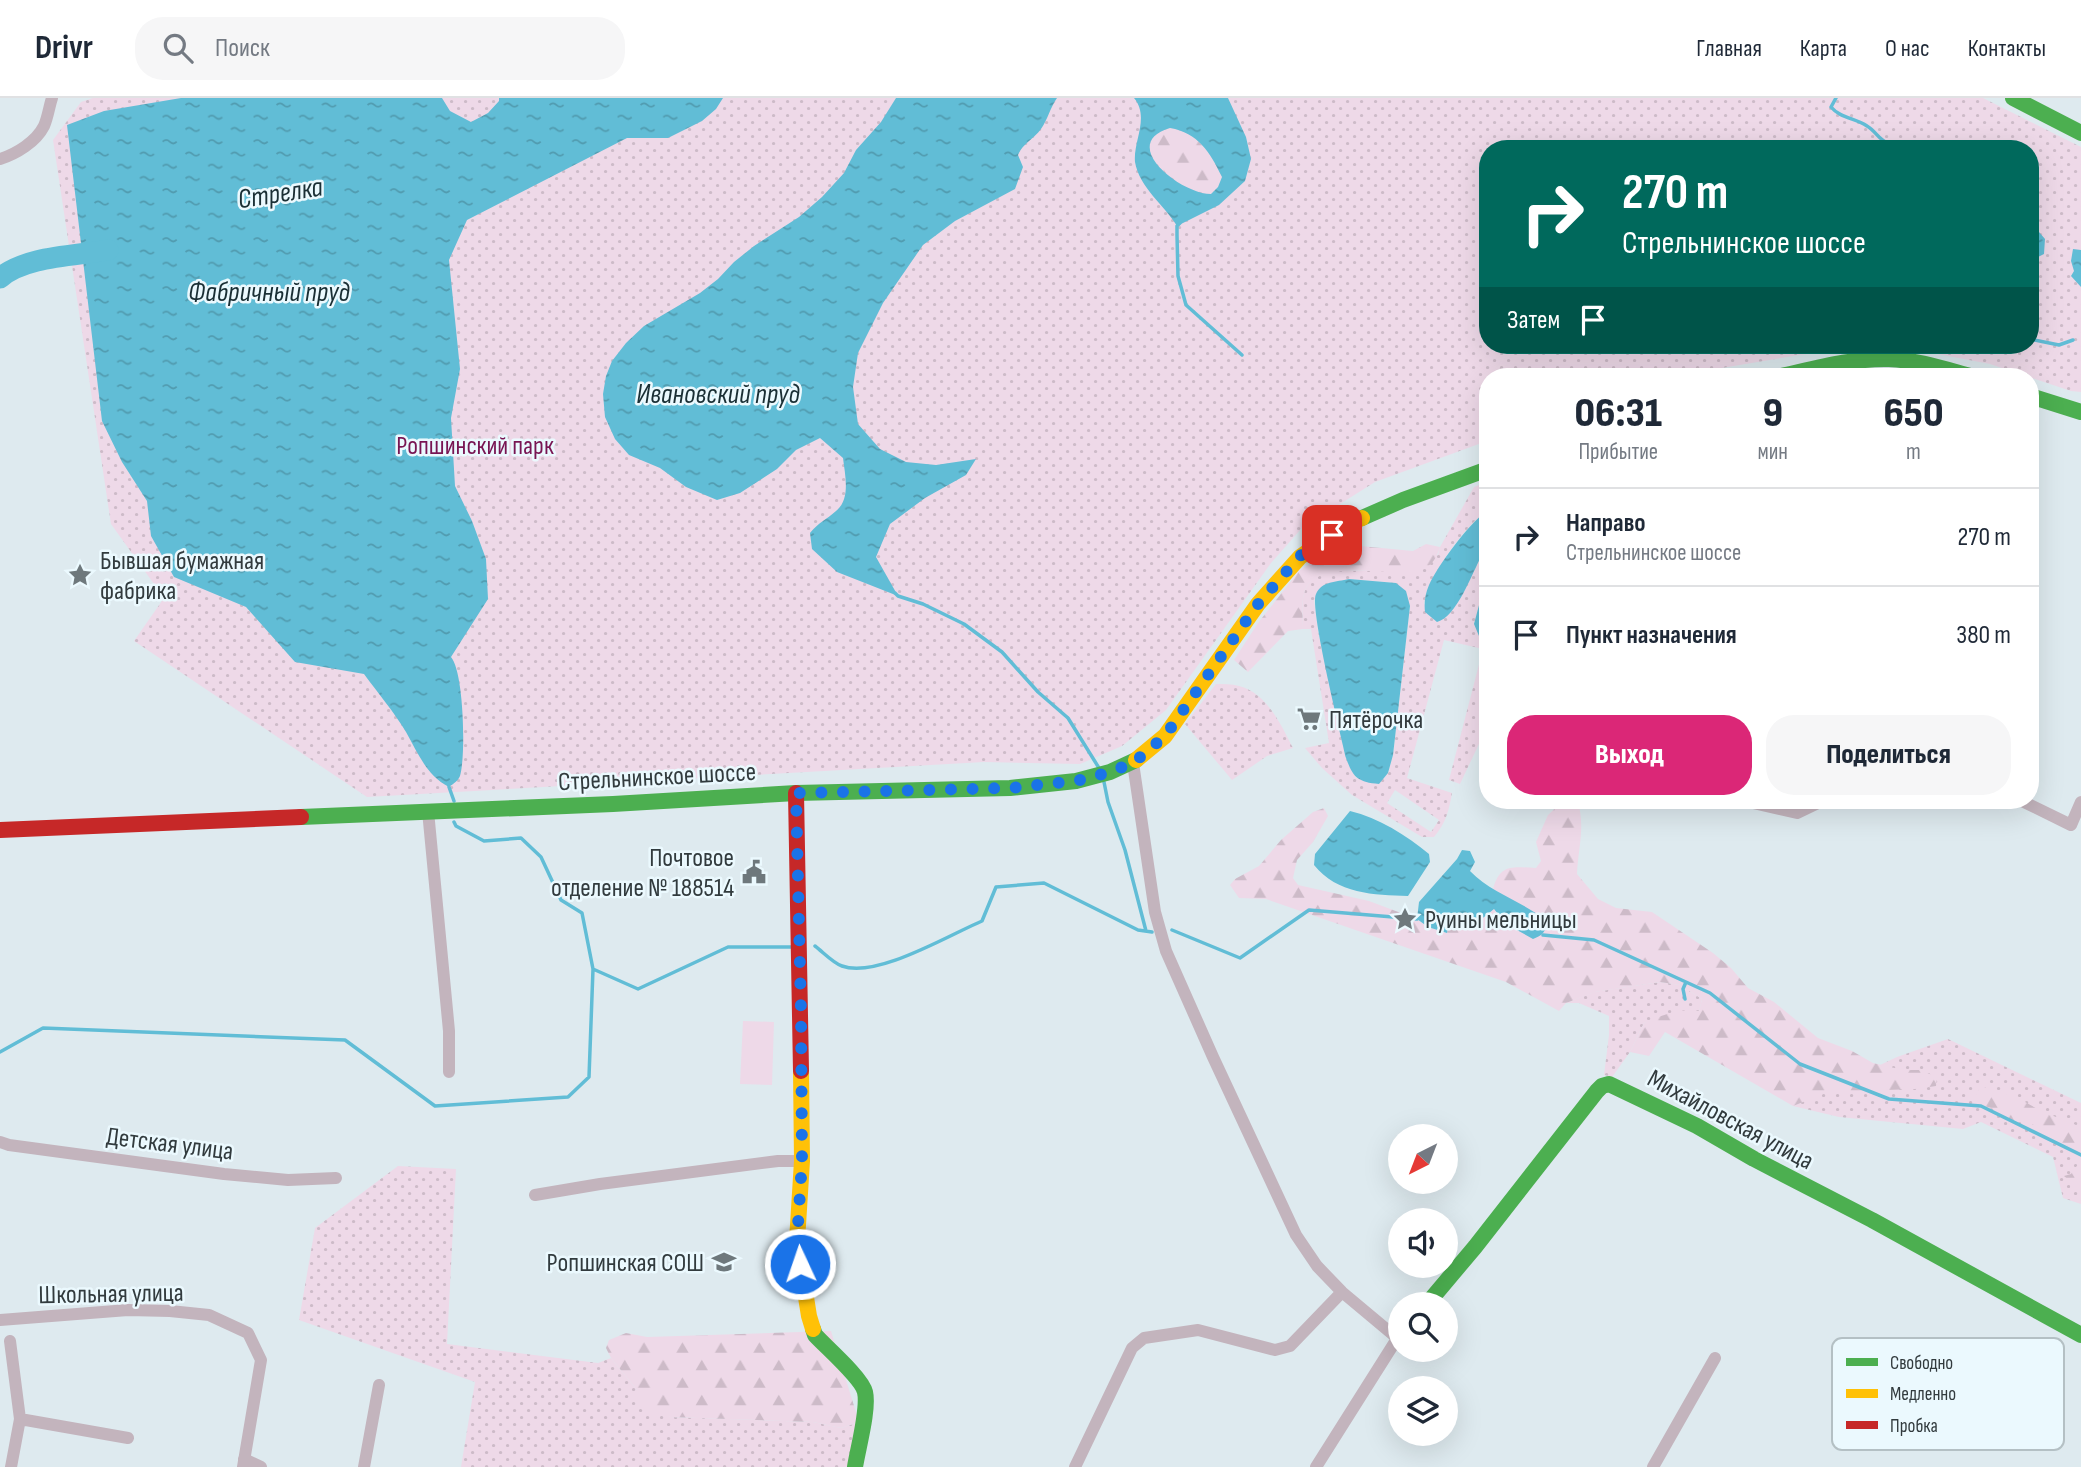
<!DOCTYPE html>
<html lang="ru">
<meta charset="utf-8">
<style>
:root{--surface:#fff;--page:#f6f6f7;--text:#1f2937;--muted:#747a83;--line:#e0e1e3;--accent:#db2777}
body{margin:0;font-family:"Sofia Sans Condensed",sans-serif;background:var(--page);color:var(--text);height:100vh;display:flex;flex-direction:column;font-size:26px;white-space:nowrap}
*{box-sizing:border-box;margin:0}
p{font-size:23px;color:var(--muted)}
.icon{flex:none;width:38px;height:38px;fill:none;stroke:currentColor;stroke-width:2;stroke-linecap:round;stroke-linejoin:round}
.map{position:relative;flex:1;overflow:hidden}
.side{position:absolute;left:1479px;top:270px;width:560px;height:441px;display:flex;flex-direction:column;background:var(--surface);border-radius:28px;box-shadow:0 7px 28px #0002}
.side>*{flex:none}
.banner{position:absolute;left:1479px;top:42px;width:560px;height:214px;border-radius:28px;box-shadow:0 7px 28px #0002;background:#00695c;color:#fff;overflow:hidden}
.needle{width:46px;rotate:222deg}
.buttons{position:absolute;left:1388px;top:1026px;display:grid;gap:14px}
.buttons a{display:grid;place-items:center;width:70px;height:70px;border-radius:50%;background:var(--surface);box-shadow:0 7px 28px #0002;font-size:35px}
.pin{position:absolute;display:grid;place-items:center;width:60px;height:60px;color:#fff;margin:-30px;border-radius:14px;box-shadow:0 4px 10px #0006}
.me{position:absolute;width:77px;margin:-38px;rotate:357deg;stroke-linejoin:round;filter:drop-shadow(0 0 5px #0008)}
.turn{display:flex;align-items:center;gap:24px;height:147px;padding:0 28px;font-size:32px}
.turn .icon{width:91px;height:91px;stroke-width:2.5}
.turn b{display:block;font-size:49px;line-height:60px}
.then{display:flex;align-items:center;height:66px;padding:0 28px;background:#0003;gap:14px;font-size:26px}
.eta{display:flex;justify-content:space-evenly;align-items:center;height:119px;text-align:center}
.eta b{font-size:42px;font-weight:800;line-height:49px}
.button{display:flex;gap:14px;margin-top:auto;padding:14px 28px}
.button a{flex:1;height:80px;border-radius:28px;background:var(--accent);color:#fff;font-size:28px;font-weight:800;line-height:80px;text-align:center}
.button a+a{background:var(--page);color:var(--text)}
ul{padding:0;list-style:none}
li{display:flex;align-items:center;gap:21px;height:98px;padding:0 28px;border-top:2px solid var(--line)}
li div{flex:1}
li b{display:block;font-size:26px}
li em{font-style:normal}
header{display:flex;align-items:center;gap:42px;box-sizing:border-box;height:98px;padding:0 35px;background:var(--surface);border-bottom:2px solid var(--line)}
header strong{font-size:33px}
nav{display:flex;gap:38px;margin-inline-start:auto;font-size:24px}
.search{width:490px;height:63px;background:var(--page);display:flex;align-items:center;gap:18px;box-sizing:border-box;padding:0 24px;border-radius:28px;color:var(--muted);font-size:26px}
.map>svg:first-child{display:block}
.green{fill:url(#green-dots);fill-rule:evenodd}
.forest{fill:url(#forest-firs)}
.pitch{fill:#eed9e8}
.water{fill:url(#water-ripples);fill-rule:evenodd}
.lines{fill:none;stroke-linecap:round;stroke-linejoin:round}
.stream{stroke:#61bdd6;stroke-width:3.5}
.river{stroke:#61bdd6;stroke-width:21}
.street{stroke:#c3b4bd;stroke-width:12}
.fast{stroke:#4caf50;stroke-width:16}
.slow{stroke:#ffc107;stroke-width:16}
.jam{stroke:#c62828;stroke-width:16}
.route{stroke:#1a73e8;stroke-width:12;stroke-dasharray:0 21.6}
.labels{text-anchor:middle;stroke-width:5;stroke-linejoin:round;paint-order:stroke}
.park-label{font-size:26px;fill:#781553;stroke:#ebf9fe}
.poi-label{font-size:26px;fill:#323b3e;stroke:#ebf9fe;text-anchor:start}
.street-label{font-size:26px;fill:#323b3e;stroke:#ebf9fe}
.water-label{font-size:28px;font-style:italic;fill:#1a2f35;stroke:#ebf9fe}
.key{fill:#ebf9fe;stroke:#b4c0c4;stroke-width:2}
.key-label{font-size:19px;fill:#323b3e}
</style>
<header>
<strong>Drivr</strong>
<div class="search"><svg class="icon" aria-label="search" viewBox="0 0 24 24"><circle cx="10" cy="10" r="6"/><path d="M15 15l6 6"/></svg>Поиск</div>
<nav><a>Главная</a><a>Карта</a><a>О нас</a><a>Контакты</a></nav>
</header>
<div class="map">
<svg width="2081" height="1369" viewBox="0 0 2081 1369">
<defs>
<pattern id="green-dots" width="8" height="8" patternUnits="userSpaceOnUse" patternTransform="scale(1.75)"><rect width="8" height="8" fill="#eed9e8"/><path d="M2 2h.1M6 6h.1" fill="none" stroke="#cdbbc8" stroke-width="1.8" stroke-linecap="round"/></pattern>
<pattern id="forest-firs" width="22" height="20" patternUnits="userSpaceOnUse" patternTransform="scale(1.75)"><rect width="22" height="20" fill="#eed9e8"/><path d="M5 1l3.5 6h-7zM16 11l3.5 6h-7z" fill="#cdbbc8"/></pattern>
<pattern id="water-ripples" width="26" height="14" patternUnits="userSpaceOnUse" patternTransform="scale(1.75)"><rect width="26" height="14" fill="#61bdd6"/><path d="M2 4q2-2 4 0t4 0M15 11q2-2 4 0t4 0" fill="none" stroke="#519baf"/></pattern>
</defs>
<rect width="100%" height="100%" fill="#deeaef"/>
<path class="green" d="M93,0H1983L2081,49V294L2071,293L1990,266L1890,247H2030V51H1488V247H1888L1799,257L1674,278H1488L1487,343L1375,384L1302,430L1271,465L1166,612L1122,648L1080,666L984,664L367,699L134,543L164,500L111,426L53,42L81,4Z
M1487,384V413C1465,427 1428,479 1424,506L1458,504L1482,457L1487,453V477L1474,526L1479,537L1487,531V629L1460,686L1449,682L1483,551L1444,542L1407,680L1452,695C1449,712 1446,725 1434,739H1422L1352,697L1322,670L1305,650L1329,645L1311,531H1303C1303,518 1300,500 1307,488C1321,467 1353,475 1374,472C1395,468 1417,462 1438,457L1440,449L1474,389ZM1349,481L1396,485L1410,508L1393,657L1388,675L1356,680L1346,660L1318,533L1314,502ZM1395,692L1439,722L1431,734L1387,705Z
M1216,586C1223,586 1232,586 1239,588C1267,595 1281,627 1293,650L1267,658L1232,682L1185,626Z
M1660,884L1680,887L1702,901L1699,914L1644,925L1630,954L1612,979L1604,977L1609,937V918L1579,905H1566L1594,894Z
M1948,941L2081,1005V1106L2063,1100L2053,1059L1981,1024L1963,1031L1839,1019L1793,1008L1897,959Z
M398,1068L456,1071L447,1246L598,1265L611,1260L637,1292L670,1319L813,1324L841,1330L859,1324L854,1369H461L475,1284L299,1222L315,1130Z"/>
<path class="forest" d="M1170,30C1198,35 1210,54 1222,79L1218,89L1211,96C1181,95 1117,46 1170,30Z
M1426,446L1440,449C1431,483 1399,474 1372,473C1358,472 1344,472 1329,475C1321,477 1312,480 1307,488C1300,500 1303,518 1303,531L1288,533L1248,574L1234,562L1258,525L1299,473L1320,459L1341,448H1360L1413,453Z
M1564,702H1577C1586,726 1578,751 1577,776L1598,801L1616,810L1652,814L1713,855L1731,870L1748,890L1774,904L1818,940L1852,953L1873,965L1903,972H1920L1937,979L1936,988L1915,991L1828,994L1793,1008L1665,934L1649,958L1630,954L1644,925C1663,917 1679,910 1699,913L1702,901L1680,887L1660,884L1595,894L1566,905L1559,913L1506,884L1266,801L1239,800L1230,787L1235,781L1259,768L1281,742L1313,714L1324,710L1328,718L1313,744L1297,762L1293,780L1298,787L1369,803L1417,821L1428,829L1447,835L1448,830L1454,826L1474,827L1494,811L1506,826L1522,833L1503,797L1493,791C1500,765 1513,769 1536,770L1541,763L1536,744L1548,717Z
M1981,988L2016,999L2041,1013L2081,1029V1090L2069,1096L2071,1084L2064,1078L2071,1076L2079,1065L2074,1051L2053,1041L2038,1038L2034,1027L2018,1022H2003L2000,1013L1979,1006L1974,1000Z
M831,1233L859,1324L841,1330L813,1324L670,1319L641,1311L637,1292L611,1260L606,1250L609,1242L626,1235L647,1239Z"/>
<path class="pitch" d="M743,923L774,924L772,987L740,986Z"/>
<path class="water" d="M181,0H442L450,13L471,24L488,15L499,3V0H723L716,11L702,23L668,40H627L467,122L449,162L460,271L451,320L455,388L472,423L486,461L488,501L451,559C464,574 466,658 460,678C458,683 453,686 449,689C426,677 418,655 406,634C394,614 378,595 364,576L295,564L246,509L174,479L151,438L147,403L122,364L102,323L67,27L104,13Z
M896,0H1057C1050,10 1048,21 1041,31C1034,41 1023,45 1018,57L1023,69L1015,91L955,123L923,147L883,205L858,255L853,289L858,326L880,351L906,364L936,367L976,361L966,377L925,400L890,426L876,459L898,498L837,474L812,451L810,435C819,424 826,422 836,413C851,401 845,377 843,360L820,340L796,352L777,371L740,395L717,402L686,389L660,370L629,357L615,341L605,319L603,296L606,278L612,263L626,245L644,228L700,195L718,181L734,164L754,148L799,119L822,99L844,75L856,52L881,24Z
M1134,0H1228L1246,39L1251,61L1245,83L1219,107L1177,128C1165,108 1139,89 1135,64C1133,43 1150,19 1134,0ZM1170,30C1198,35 1210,54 1222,79L1218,89L1211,96C1181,96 1117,46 1170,30Z
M2030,133L2039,134L2045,141L2044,156L2030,163Z
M2073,151L2081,152V189L2071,178L2074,173L2071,163Z
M1487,413V453L1482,457C1472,475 1457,519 1437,524L1425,514C1424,505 1425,496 1429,487C1438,467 1470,424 1487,413Z
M1487,477V531L1479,538L1474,526Z
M1349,481L1396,485L1406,493L1410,508L1393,657L1388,675L1379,686C1357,684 1353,679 1346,660C1341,637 1309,509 1316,496C1322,483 1336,484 1349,481Z
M1350,713C1379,720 1406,737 1429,756L1430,764L1408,798C1374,797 1337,796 1314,767L1315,756Z
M1462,752L1470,753L1475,764L1470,773C1491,795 1522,803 1545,822C1547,834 1543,837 1533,841L1506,826L1494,811L1474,827L1454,826L1448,830L1447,835L1428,829L1417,821L1419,804L1457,761Z"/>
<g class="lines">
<path class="stream" d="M1836,0L1831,9C1840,20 1855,20 1867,28C1876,33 1879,43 1890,46C1892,47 1900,46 1902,46L1906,51
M1180,125L1177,128V137L1178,178L1186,207L1242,257
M2030,241L2059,247L2073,242
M895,495L898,498L923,506L964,526L1002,554L1038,594L1068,620L1099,670
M1104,684L1108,704L1125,752L1146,833
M449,689L454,703
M454,724L456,728L484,743L521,740L541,759L561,802L582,815L593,871
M1172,832L1240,860L1309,812L1417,821
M1543,837L1594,842L1710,895L1800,966L1889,1001L1981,1008L2081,1057
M815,848C823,854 833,865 842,868C876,881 949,837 982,823L996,789L1044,785L1138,832L1152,834
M1685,901L1683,891L1686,884
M0,954L43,930L345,942L435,1008L568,999L589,979L593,871L638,891L728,849H793"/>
<path class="river" d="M0,180C25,158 76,158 108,152"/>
<path class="street" d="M0,61C16,56 36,44 44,28C48,19 49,9 52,0
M1133,665L1155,814L1166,853L1213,959L1296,1137L1317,1168L1342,1194L1397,1240
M1661,702L1667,705L1740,702L1797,715L1824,702
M2020,702L2071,727L2081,704
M428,713L449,933V974
M0,1044L9,1047L224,1076L288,1082L336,1080
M535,1097L600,1086L778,1063H802
M0,1222L128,1212L170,1213L209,1217L248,1235L261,1262L243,1369
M10,1243L20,1321L11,1369
M20,1321L128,1340
M244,1361L261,1369
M364,1369L379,1287
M1075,1369L1132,1250L1144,1240L1198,1232L1275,1252L1290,1248L1342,1194
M1316,1369L1400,1236
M1653,1369L1715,1260"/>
<path class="fast" d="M2013,0L2081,35
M1781,278C1817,270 1853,260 1889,261C1917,262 1944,271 1970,278
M2030,298L2081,314
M1362,420L1403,402L1488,371
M301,719L613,706L796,695L1010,690L1076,683L1110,674L1136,662
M1427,1206L1475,1149L1597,993L1602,988L1609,986L1697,1028L1754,1061L1872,1122L2081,1237
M813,1231L815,1237C826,1249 862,1280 865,1294C869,1311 858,1350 855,1369"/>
<path class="slow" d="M1136,662L1165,638L1258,506L1300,459L1347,426L1362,420
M801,973L802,1063L797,1143L809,1218L813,1231"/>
<path class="jam" d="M796,695L801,973
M0,732L301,719"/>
</g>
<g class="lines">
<path class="route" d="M800,1166L797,1143L802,1063L801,914L796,695L1010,690L1076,683L1110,674L1133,665L1165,638L1258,506L1300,458L1332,437"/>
</g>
<defs>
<g id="sight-bare" transform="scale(1.89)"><path d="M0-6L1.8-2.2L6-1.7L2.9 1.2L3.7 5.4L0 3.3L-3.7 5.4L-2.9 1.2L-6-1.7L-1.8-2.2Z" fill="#6e787c" stroke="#ebf9fe" stroke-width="2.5" paint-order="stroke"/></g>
<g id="supermarket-bare" transform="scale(1.89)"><path d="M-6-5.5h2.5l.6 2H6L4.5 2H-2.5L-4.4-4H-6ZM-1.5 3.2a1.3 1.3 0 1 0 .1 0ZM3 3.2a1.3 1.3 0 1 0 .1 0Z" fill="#6e787c" stroke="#ebf9fe" stroke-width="2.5" paint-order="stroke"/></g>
<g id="civic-bare" transform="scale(1.89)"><path d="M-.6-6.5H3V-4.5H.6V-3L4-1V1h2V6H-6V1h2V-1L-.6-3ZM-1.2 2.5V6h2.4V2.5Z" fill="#6e787c" stroke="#ebf9fe" stroke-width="2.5" paint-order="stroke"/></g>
<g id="school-bare" transform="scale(1.89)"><path d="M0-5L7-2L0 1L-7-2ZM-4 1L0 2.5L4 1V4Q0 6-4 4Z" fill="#6e787c" stroke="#ebf9fe" stroke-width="2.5" paint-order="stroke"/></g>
</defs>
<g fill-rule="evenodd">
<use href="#sight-bare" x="80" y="477"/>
<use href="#supermarket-bare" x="1309" y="621"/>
<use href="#civic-bare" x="754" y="774"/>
<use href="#sight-bare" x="1405" y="821"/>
<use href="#school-bare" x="724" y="1164"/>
</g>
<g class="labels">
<g class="park-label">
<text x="475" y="356">Ропшинский парк</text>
</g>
<g class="poi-label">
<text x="100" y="471">Бывшая бумажная<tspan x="100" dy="30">фабрика</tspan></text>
<text x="1329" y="630">Пятёрочка</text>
<text x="734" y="768" text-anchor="end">Почтовое<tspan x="734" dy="30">отделение № 188514</tspan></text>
<text x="1425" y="830">Руины мельницы</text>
<text x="704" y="1173" text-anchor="end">Ропшинская СОШ</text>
</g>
<g class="street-label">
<text transform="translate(657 678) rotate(-3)" y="9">Стрельнинское шоссе</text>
<text transform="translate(1731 1021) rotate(28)" y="9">Михайловская улица</text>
<text transform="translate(170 1045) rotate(7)" y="9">Детская улица</text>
<text transform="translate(111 1195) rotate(-1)" y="9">Школьная улица</text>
</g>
<g class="water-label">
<text transform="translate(280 94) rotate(-9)" y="10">Стрелка</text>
<text x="269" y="203">Фабричный пруд</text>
<text x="718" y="305">Ивановский пруд</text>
</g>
</g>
<rect x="1832" y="1240" width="232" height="112" rx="10" class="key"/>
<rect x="1846" y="1260" width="32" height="8" fill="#4caf50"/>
<rect x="1846" y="1291" width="32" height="9" fill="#ffc107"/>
<rect x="1846" y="1323" width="32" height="8" fill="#c62828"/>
<g class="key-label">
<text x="1890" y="1271">Свободно</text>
<text x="1890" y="1302">Медленно</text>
<text x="1890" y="1334">Пробка</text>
</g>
</svg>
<div class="buttons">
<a><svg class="needle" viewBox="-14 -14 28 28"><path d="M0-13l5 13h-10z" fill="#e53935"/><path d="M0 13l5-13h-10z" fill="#747a83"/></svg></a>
<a><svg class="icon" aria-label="sound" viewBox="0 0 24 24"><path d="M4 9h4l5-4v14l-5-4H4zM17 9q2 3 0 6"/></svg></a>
<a><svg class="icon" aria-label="search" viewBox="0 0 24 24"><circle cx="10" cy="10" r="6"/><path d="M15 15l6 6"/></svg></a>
<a><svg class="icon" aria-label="layers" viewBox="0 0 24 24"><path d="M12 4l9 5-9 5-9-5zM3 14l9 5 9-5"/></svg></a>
</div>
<div class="pin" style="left:1332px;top:437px;background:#d93025"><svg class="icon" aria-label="arrive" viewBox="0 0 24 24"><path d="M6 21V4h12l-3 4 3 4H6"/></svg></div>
<svg class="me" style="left:800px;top:1166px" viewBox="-20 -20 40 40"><circle r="17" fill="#1a73e8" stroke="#fff" stroke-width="3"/><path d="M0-11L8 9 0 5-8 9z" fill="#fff"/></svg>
<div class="banner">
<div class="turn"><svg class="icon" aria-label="right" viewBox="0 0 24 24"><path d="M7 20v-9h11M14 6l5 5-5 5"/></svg><div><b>270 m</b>Стрельнинское шоссе</div></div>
<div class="then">Затем<svg class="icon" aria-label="arrive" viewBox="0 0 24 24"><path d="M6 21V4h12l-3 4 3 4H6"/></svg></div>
</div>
<section class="side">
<div class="eta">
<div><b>06:31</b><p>Прибытие</p></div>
<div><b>9</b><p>мин</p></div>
<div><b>650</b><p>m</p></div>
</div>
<ul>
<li><svg class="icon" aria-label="right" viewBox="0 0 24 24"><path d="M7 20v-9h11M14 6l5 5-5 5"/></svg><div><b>Направо</b><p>Стрельнинское шоссе</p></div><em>270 m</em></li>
<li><svg class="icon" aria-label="arrive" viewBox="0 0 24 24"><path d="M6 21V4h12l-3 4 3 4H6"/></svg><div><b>Пункт назначения</b></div><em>380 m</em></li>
</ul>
<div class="button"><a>Выход</a><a>Поделиться</a></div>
</section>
</div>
